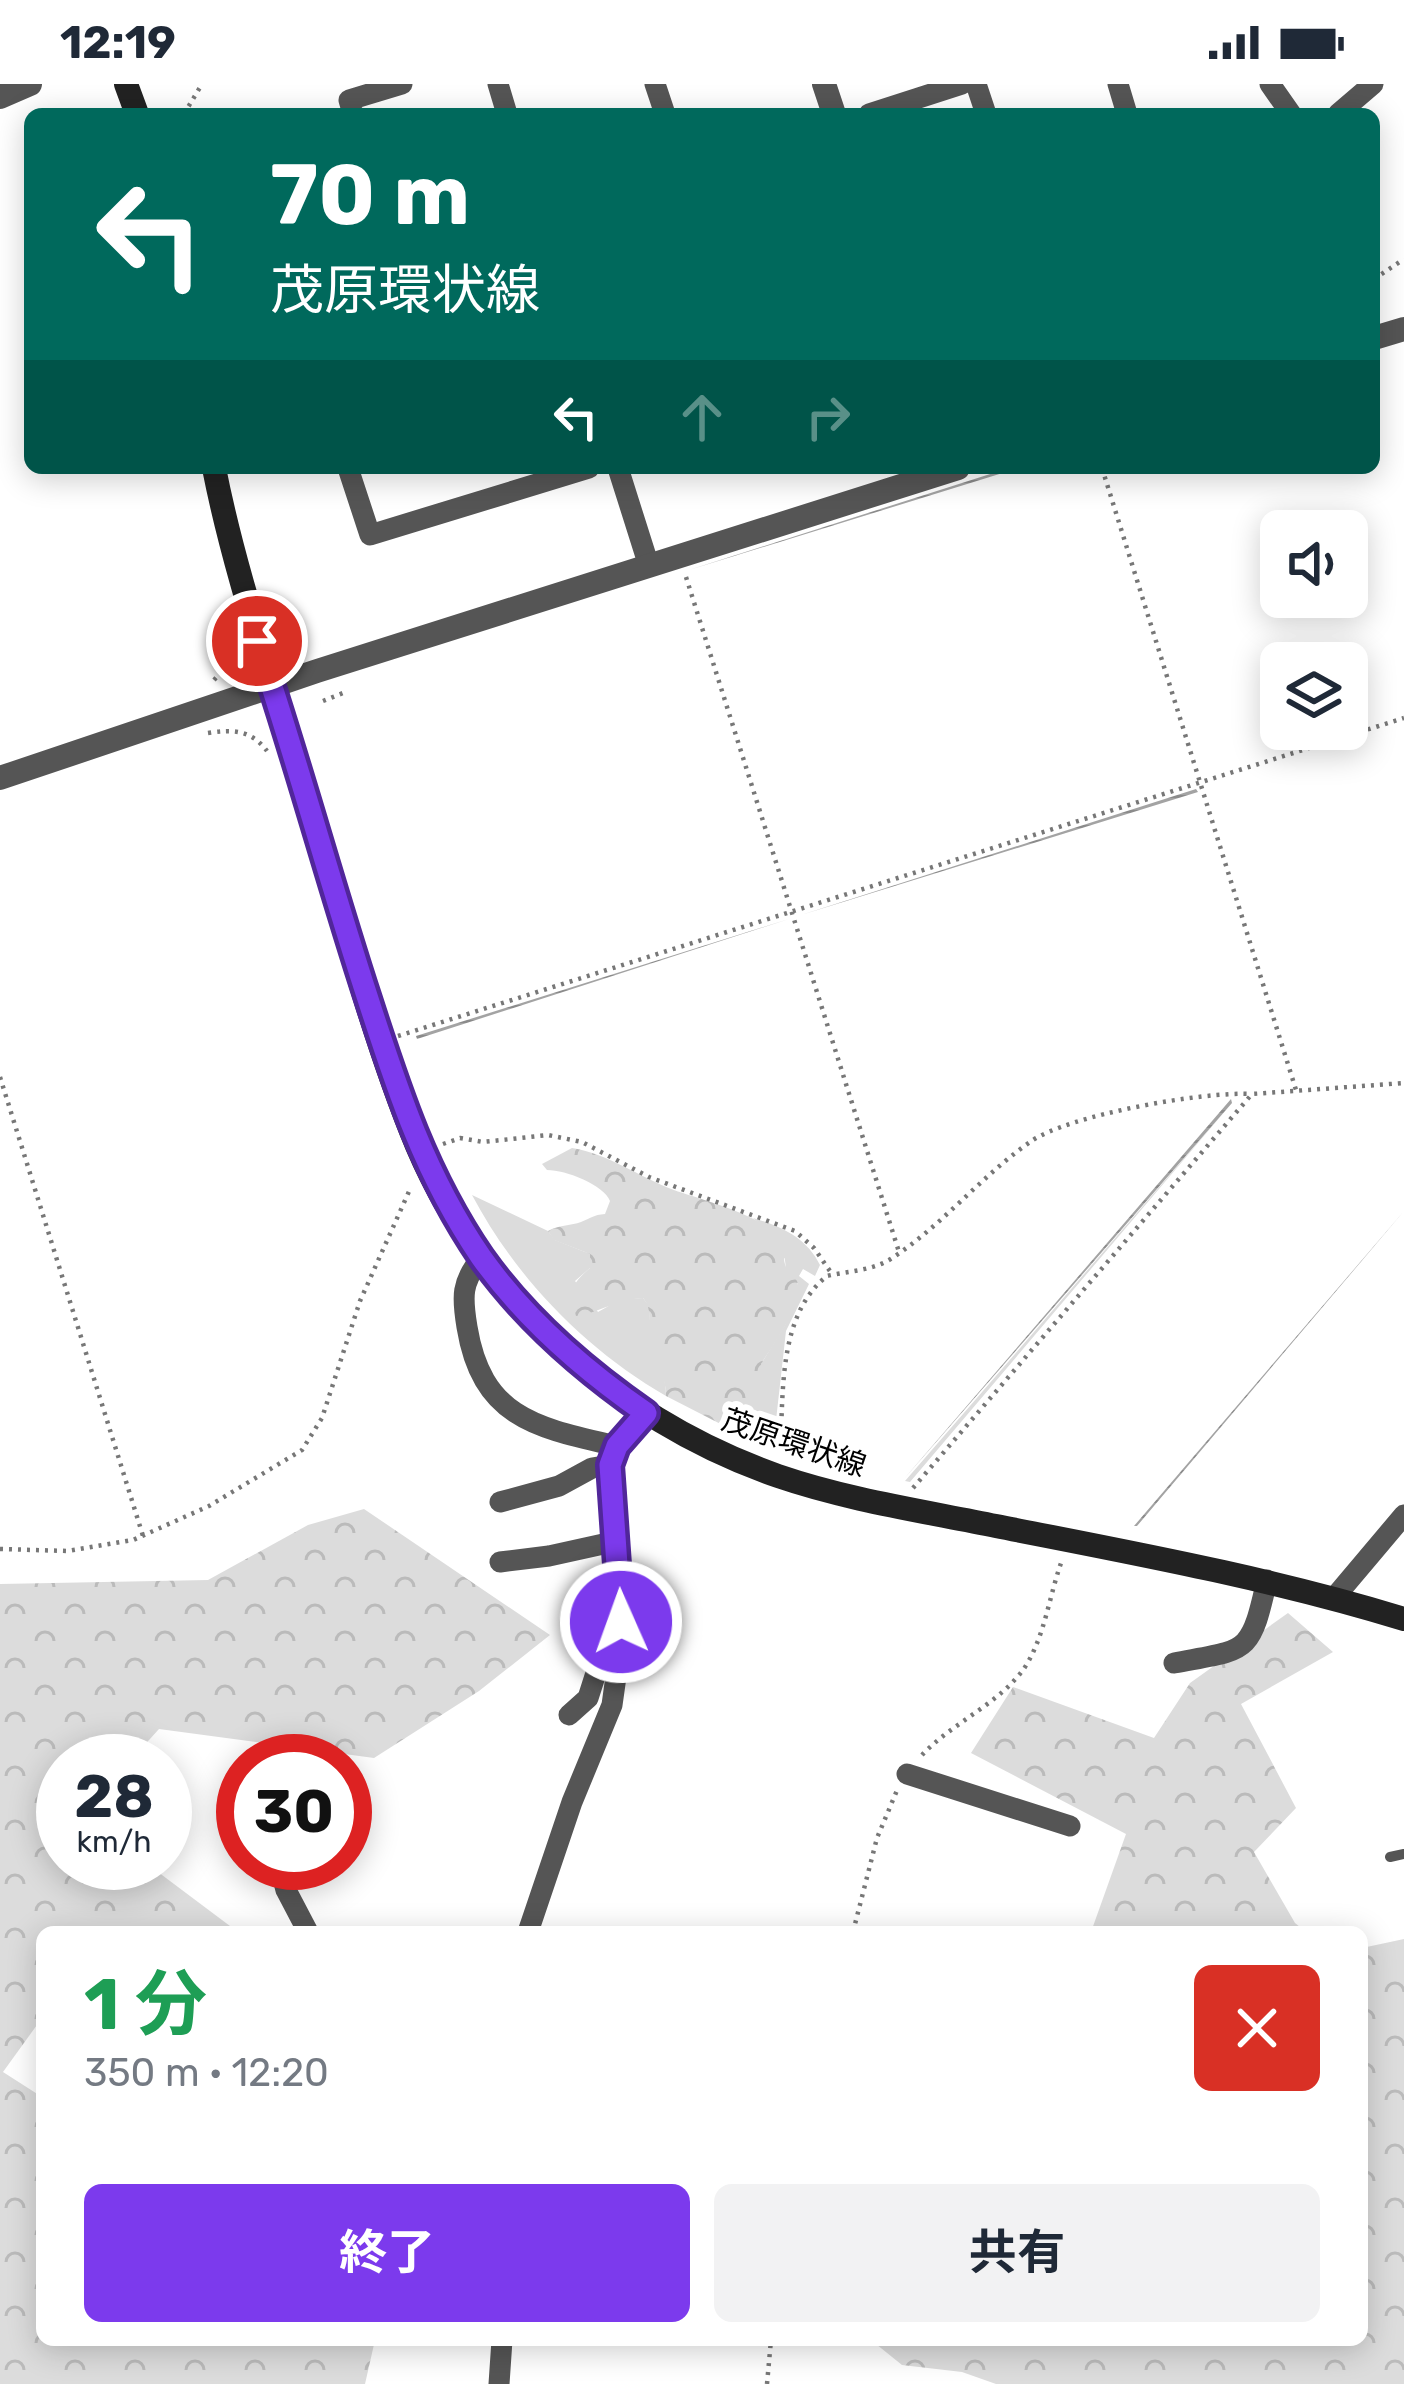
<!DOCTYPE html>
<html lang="ja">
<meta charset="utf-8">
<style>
:root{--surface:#fff;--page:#f2f2f3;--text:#1f2937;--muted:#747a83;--accent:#7c3aed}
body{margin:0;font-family:Rubik,"Noto Sans JP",sans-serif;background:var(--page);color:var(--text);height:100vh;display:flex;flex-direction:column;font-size:45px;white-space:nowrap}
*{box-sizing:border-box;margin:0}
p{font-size:39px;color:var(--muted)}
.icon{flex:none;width:66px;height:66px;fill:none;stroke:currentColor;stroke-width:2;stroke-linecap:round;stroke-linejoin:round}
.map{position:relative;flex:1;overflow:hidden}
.drawer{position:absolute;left:36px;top:1842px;width:1332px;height:420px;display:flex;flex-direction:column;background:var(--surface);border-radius:18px;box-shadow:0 6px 30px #0003}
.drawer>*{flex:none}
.hud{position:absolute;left:24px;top:24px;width:1356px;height:366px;border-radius:18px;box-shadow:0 6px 30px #0003;background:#00695c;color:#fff;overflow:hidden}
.controls{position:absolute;left:1260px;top:426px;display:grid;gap:24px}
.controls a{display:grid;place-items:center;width:108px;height:108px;border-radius:18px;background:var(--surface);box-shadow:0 6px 30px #0003;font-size:60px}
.speed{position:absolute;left:36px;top:1650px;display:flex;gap:24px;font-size:60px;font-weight:700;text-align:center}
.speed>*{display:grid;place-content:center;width:156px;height:156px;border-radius:50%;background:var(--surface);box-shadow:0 6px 30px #0003;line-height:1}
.speed small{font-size:30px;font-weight:400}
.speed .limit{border:18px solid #d22;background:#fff;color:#111}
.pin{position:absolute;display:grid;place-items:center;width:102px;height:102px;color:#fff;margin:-51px;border:6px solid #fff;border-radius:50%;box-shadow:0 3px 12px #0007}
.me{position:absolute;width:132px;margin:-66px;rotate:358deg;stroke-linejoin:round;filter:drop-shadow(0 0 9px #0008)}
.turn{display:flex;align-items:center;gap:42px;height:252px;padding:0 48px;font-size:54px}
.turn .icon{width:156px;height:156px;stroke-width:2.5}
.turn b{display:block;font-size:84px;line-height:102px}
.lanes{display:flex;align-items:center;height:114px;padding:0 48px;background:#0003;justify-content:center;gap:60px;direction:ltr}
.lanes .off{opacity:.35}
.round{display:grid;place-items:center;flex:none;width:126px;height:126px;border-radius:18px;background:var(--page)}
.head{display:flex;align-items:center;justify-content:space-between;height:204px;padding:0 48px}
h1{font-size:72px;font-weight:700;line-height:90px;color:#1e9e55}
.button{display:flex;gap:24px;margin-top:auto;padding:24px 48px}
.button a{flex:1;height:138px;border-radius:18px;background:var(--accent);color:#fff;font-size:48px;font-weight:700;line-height:138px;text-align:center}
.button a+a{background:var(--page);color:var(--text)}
.status{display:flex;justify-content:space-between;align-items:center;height:84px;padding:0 60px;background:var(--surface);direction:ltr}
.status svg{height:33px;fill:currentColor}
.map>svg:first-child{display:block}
.green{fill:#dcdcdc}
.forest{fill:url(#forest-crowns)}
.water{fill:url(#water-rules)}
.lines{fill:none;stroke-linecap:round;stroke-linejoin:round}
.path{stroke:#777;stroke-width:4.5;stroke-dasharray:3 6;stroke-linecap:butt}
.service{stroke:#555;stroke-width:10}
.minor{stroke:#555;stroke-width:21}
.tertiary{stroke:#555;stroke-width:24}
.secondary{stroke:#222;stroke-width:24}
.route-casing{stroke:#51269a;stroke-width:30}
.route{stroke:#7c3aed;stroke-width:21}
.labels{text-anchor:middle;stroke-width:12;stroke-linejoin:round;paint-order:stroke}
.street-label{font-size:30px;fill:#000;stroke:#fff}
</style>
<div class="status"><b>12:19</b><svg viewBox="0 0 49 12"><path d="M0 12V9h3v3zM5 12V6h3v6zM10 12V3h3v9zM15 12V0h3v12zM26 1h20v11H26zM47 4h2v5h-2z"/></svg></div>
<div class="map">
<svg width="1404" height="2300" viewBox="0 0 1404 2300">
<defs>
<pattern id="forest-crowns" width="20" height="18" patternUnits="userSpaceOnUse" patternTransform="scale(3)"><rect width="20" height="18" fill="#dcdcdc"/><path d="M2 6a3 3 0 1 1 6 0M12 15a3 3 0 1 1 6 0" fill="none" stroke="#bbb"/></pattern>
<pattern id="water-rules" width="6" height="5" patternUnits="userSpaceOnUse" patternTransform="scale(3)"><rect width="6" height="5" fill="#a3a3a3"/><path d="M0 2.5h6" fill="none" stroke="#8b8b8b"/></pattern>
</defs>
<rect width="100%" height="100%" fill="#fff"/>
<path class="green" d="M1232,1019L910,1398L905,1397Z
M472,1111L548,1147L555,1156L590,1170V1184L575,1197L598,1228L621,1215L643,1214L650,1223C647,1255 666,1280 666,1312C585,1265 516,1194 472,1111Z
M753,1134C781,1142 807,1154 820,1181L815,1192L803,1185L799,1192L809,1200L786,1247L773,1363L742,1351L751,1353L761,1280L785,1241L798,1200L786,1185L783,1159Z"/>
<path class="forest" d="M572,1064C609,1070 639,1093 674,1106C701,1116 777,1134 786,1164C791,1181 780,1166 786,1183C788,1188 794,1192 797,1197C805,1217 772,1263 761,1280L771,1330L764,1348L751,1353L742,1351L666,1312C666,1288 654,1283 650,1264C646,1246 655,1228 643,1214C618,1215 601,1228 576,1232C569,1207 571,1200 590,1184V1170L554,1156L548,1147C561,1140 571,1142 581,1138C591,1134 593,1131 605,1130L610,1117C604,1101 566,1086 547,1086L542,1080Z
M364,1425L550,1551L479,1607L374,1674L159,1645L130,1677H63V1779H146L238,1848H42V1934L3,1988L42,2013V2256H375L365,2300H0V1500L208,1496L308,1441Z
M1288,1529L1333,1568L1241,1620L1296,1724L1254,1768L1295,1839L1306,1848H1091L1126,1750L971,1669L1013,1603L1154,1654L1190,1599Z
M1404,1855V2300H996L962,2288L902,2281L871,2256H1362V1864Z"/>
<path class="water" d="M1009,384H1019L689,486Z
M1196,705L1198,708L801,831Z
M789,835L417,955L416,952Z
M1231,1015L1232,1019L903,1396Z
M1404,1127L1137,1442H1134Z"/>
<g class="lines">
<path class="path" d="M184,30L202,0
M1374,195L1404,175
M1102,384L1296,1006
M686,493L899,1168
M214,596L228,581L231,548
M323,617L343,609
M208,649C233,645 251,646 267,667
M398,952L1404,634
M0,993L143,1452
M443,1060L460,1054L483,1058L548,1051L582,1058L649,1093L795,1147L814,1164L832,1190
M780,1368C784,1310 777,1232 827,1192C848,1187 870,1187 889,1176C940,1144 980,1093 1030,1058C1067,1031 1205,1007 1252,1010
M913,1404L1252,1010L1404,999
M0,1465L68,1467L133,1456L209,1422L302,1366L322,1334L360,1217L411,1103
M922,1671C952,1639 997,1621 1023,1586C1044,1556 1049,1513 1061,1479
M853,1848L877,1754L898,1704
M767,2300L771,2256"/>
<path class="service" d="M1390,1773L1404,1770"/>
<path class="minor" d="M498,0L507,30
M655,0L665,30
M976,0L986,30
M1118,0L1127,30
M1270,0L1291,30
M353,30L349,16L402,0
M869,30L962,0
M1338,30L1373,0
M348,384L370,451L589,384
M618,384L649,482
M482,1173C461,1198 462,1213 467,1243C482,1335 538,1344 617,1362
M500,1418L559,1402L592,1384L610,1381
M500,1478L549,1472L617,1457
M1334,1514L1404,1431
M1174,1579C1248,1565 1250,1572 1267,1496
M569,1631L588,1614L613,1536
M907,1690L1070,1742
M279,1779L286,1806L308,1848
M528,1848L572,1718L612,1621L620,1564L621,1511L610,1381L617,1362L646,1329
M499,2300L502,2256"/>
<path class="tertiary" d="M824,0L834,30
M0,13L30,0
M1374,254L1404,245
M0,694L317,587L958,384"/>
<path class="secondary" d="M126,0L137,30
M214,384C237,501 278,610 310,724C341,833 374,958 417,1062C483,1217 621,1337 778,1392C848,1416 923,1427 996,1442C1133,1469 1270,1494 1404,1535"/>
</g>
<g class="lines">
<g class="route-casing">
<path id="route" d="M257,557C297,675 329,796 368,915C398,1008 425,1091 481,1173C525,1235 584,1286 646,1329L617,1362L610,1381L621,1538"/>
</g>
<use href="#route" class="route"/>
</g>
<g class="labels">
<g class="street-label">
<text transform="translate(794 1359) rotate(19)" y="10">茂原環状線</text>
</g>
</g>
</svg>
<div class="controls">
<a><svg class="icon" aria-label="sound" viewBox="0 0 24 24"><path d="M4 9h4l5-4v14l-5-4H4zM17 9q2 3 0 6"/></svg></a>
<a><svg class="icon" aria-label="layers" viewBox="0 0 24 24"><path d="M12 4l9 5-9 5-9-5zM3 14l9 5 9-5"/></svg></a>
</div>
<div class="speed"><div>28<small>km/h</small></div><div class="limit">30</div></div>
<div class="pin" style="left:257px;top:557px;background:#d93025"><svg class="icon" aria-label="arrive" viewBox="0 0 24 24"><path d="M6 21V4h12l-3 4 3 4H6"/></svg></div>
<svg class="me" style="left:621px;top:1538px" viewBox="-20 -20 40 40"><circle r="17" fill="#7c3aed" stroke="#fff" stroke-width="3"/><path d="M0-11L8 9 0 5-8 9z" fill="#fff"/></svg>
<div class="hud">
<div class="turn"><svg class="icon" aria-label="left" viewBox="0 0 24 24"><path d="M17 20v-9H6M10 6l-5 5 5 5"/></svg><div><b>70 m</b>茂原環状線</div></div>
<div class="lanes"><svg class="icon" aria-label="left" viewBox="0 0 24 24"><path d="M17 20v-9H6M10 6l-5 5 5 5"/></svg><svg class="icon off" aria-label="ahead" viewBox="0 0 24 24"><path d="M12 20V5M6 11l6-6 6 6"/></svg><svg class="icon off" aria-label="right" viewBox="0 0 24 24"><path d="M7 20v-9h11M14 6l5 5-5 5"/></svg></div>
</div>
<section class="drawer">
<div class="head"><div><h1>1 分</h1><p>350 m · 12:20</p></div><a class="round" style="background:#d93025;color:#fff"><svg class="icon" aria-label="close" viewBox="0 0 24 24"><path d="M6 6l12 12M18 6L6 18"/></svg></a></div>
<div class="button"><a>終了</a><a>共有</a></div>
</section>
</div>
